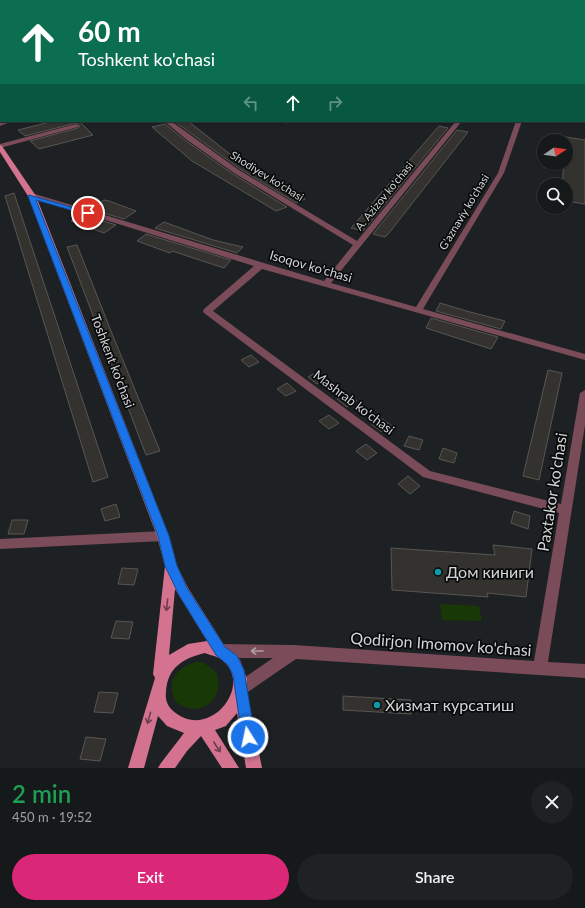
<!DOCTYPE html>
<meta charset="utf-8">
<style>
:root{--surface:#16191a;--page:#1f2223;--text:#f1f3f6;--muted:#9ea0a2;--line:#353839;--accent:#db2777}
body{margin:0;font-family:Lato,sans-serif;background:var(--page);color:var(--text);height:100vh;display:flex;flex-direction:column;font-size:15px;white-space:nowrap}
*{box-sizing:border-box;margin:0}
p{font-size:13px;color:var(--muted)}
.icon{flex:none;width:22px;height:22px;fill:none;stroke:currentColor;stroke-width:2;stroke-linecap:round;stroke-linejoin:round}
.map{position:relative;height:768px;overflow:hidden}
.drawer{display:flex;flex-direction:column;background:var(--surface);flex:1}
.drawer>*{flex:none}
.top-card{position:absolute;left:0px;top:0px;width:585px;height:122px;box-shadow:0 1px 3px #0004,0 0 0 1px var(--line);background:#0b6e4f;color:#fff;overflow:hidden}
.needle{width:26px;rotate:77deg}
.controls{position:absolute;left:537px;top:134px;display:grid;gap:8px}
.controls a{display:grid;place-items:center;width:36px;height:36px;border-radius:50%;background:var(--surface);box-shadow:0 1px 3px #0004,0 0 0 1px var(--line);font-size:20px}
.pin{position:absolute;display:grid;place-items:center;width:34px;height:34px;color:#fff;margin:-17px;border:2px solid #fff;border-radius:50%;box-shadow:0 1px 4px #0007}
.me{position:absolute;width:44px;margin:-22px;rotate:350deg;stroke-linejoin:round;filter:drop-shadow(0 0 3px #0008)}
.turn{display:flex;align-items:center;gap:14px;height:84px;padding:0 12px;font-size:18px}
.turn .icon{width:52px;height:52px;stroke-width:2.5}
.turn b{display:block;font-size:28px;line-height:34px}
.lanes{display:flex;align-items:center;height:38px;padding:0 12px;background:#0003;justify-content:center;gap:20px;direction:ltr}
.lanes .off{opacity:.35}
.round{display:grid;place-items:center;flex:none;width:42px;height:42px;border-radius:21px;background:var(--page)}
.overview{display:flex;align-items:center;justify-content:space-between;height:68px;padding:0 12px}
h1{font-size:24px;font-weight:600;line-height:30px;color:#1e9e55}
.button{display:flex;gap:8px;margin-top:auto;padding:8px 12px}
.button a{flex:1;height:46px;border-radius:24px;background:var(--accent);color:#fff;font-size:16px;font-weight:600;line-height:46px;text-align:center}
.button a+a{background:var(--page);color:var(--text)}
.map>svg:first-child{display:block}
.green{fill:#183805}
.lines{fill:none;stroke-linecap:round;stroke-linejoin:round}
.canal{fill:#2a4a78;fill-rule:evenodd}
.building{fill:#34322f;stroke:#585653}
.minor{fill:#7a4b58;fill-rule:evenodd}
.major{fill:#d47390;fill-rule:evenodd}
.oneway{stroke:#6e3e4e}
.oneway2{stroke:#af9da3}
.route{fill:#1a73e8;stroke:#114b97}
.culture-dot{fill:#0f9aa8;stroke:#090a0b;stroke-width:1.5}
.labels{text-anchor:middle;stroke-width:3.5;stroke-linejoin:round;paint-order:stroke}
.far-street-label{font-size:11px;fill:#d2d4d5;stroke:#090a0b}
.street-label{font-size:13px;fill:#d2d4d5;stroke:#090a0b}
.near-street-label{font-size:16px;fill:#d2d4d5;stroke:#090a0b}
.near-poi-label{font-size:16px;fill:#d2d4d5;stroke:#090a0b;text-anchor:start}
</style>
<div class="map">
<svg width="585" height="768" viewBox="0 0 585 768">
<rect width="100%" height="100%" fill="#1e2123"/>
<path class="green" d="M440,604L479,606L482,621L442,620Z
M197,662L204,663L216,672C227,699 198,720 176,702C165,683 177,666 197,662Z"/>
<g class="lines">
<path class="canal" d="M467,0H475L476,1H468Z
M584,25H585V29H584Z"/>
</g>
<path class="building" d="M54,121H79L93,135L39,149L30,141L78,128L80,126L76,123L25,136L18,130Z
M174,121H188L231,155L305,199L296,203L240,169Z
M165,124L186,141L233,174L287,207L276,211L192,161L152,127Z
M439,126L448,128L363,231L351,228Z
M457,130L468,132L389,233L385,237L373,234Z
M566,137L585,140V204L566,201V185H562L564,163H566Z
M14,193L108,477L93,482L5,196Z
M104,200L109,201L136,211L124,219L90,209Z
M82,214L116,225L104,233L71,221Z
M164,222L213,240L243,247L237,253L155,228Z
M146,234L231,260L224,268L172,251L170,253L137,241Z
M77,245L113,336L160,451L146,455L67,247Z
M440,303L470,312L505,321L501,329L436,311Z
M431,318L498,337L491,349L426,328Z
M251,355L259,362L249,367L241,360Z
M548,370L562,373L539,480L523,476Z
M317,372L326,379L317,384L308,377Z
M287,383L296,391L286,396L277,389Z
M347,393L357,401L347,407L337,399Z
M329,415L339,423L329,429L319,421Z
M381,418L392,426L382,432L371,424Z
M409,436L423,440L419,450L404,446Z
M366,444L377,453L367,460L356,451Z
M443,448L457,453L454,463L439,459Z
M408,476L420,486L410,494L398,484Z
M116,504L120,517L105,521L101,509Z
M514,511L530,516L528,529L511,523Z
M12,520H28L24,534H8Z
M493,545L532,549L526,597L487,593L488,597L392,590L391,548L495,555Z
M122,568L138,569L134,585L118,584Z
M116,621L133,622L129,639L111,638Z
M99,692L118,693L113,713L94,712Z
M343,696L411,700V714L343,710Z
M86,737L106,739L100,761L80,759Z"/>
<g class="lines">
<path class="minor" d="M92,0H102L103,1H93Z
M125,0H131L125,1Z
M335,0H340V1H335Z
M535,0H541L535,1Z
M562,0H570L571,1H563Z
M584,4H585V6H584Z
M0,11H1V13H0Z
M584,33H585V35H584Z
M585,86V90L584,91V87Z
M584,107H585V112H584Z
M3,121H13L0,126V122Z
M164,121H171L239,170L357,241L456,121H462L331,283L416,307L498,173L516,121H522L504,173L423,309L585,354V360L262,269L213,311L430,471L561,504L580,393L585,390V425L548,662L585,664V678L296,659L245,694L240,696L235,694L233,689L235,684L273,658H221L216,656L214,651L216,646L221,644L294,645L534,661L559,513L423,477L204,313L203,311L204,309L254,266L28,196L35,194L324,281L353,245L234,173L187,140Z
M280,121H294C291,124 283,124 280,121Z
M76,124L79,126L78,127L0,148V144Z
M163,531L167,532L169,536L167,540L163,541L0,549V539Z"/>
<path class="major" d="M71,0H77L71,1Z
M488,0H495L496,1H489Z
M503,0H510L511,1H504Z
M584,19H585V21H584Z
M0,35H1V39H0Z
M0,63H1V67H0Z
M0,145L2,146L36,196L169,536L177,566L188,588L226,648L240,660L247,679L246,687L262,768H246L237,713L226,726L215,730L239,768H222L201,736L187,751L175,768H158L161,763L184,733L167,726L158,716L144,768H128L155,678L153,674L165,566L157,536L28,196L0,152ZM175,589L207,641L188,644L169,655ZM205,653C209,655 216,656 219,658C258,682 208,746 171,709C167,704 165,699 166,692C167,668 183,658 205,653Z"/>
</g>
<defs><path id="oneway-shaft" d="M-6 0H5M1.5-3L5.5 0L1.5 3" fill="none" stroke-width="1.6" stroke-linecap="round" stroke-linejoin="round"/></defs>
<g class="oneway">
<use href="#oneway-shaft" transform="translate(167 605) rotate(96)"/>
<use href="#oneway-shaft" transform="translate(149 718) rotate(105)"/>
<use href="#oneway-shaft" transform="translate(217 747) rotate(57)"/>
</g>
<use class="oneway2" href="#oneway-shaft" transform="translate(257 651) rotate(-180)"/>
<path class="route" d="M29,195L92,213L88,215L36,200L169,536L177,566L187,588L225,647L237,656L244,670L255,737L253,741L248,743L244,741L242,737L233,675L228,665L216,655L179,595L165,566L158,536L28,196Z"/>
<g class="culture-dot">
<circle cx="438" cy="572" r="4"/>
<circle cx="377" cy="705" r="4"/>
</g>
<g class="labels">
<g class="far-street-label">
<text transform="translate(267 176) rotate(32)" y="4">Shodiyev ko'chasi</text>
<text transform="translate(384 196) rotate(-51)" y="4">A. Azizov ko'chasi</text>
<text transform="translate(464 212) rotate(-59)" y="4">G'aznaviy ko'chasi</text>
</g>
<g class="street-label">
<text transform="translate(311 266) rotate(16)" y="5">Isoqov ko'chasi</text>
<text transform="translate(113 361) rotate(69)" y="5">Toshkent ko'chasi</text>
<text transform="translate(354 402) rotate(37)" y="5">Mashrab ko'chasi</text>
</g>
<g class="near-street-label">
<text transform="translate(552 492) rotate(-81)" y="6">Paxtakor ko'chasi</text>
<text transform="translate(441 644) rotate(4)" y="6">Qodirjon Imomov ko'chasi</text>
</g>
<g class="near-poi-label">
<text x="446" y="578">Дом киниги</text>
<text x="385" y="711">Хизмат курсатиш</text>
</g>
</g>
</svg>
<div class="controls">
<a><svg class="needle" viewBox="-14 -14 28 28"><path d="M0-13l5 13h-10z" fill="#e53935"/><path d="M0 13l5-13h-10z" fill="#9ea0a2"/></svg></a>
<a><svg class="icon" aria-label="search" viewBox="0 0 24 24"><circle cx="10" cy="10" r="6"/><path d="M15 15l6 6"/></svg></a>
</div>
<div class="pin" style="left:88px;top:213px;background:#d93025"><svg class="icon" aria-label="arrive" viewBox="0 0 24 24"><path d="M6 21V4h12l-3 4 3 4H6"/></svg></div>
<svg class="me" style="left:248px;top:737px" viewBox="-20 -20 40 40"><circle r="17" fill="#1a73e8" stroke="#fff" stroke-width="3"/><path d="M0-11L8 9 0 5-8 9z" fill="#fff"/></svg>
<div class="top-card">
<div class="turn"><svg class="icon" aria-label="ahead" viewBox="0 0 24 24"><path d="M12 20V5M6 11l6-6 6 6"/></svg><div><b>60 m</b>Toshkent ko'chasi</div></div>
<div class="lanes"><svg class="icon off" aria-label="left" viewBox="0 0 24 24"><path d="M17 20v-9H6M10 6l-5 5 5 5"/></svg><svg class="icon" aria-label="ahead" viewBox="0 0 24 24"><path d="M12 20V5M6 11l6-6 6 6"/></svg><svg class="icon off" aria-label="right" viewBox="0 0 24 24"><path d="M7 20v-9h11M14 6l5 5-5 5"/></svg></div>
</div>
</div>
<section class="drawer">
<div class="overview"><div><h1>2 min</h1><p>450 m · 19:52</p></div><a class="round"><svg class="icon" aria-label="close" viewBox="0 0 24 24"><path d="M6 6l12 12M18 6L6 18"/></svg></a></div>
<div class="button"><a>Exit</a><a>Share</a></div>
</section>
